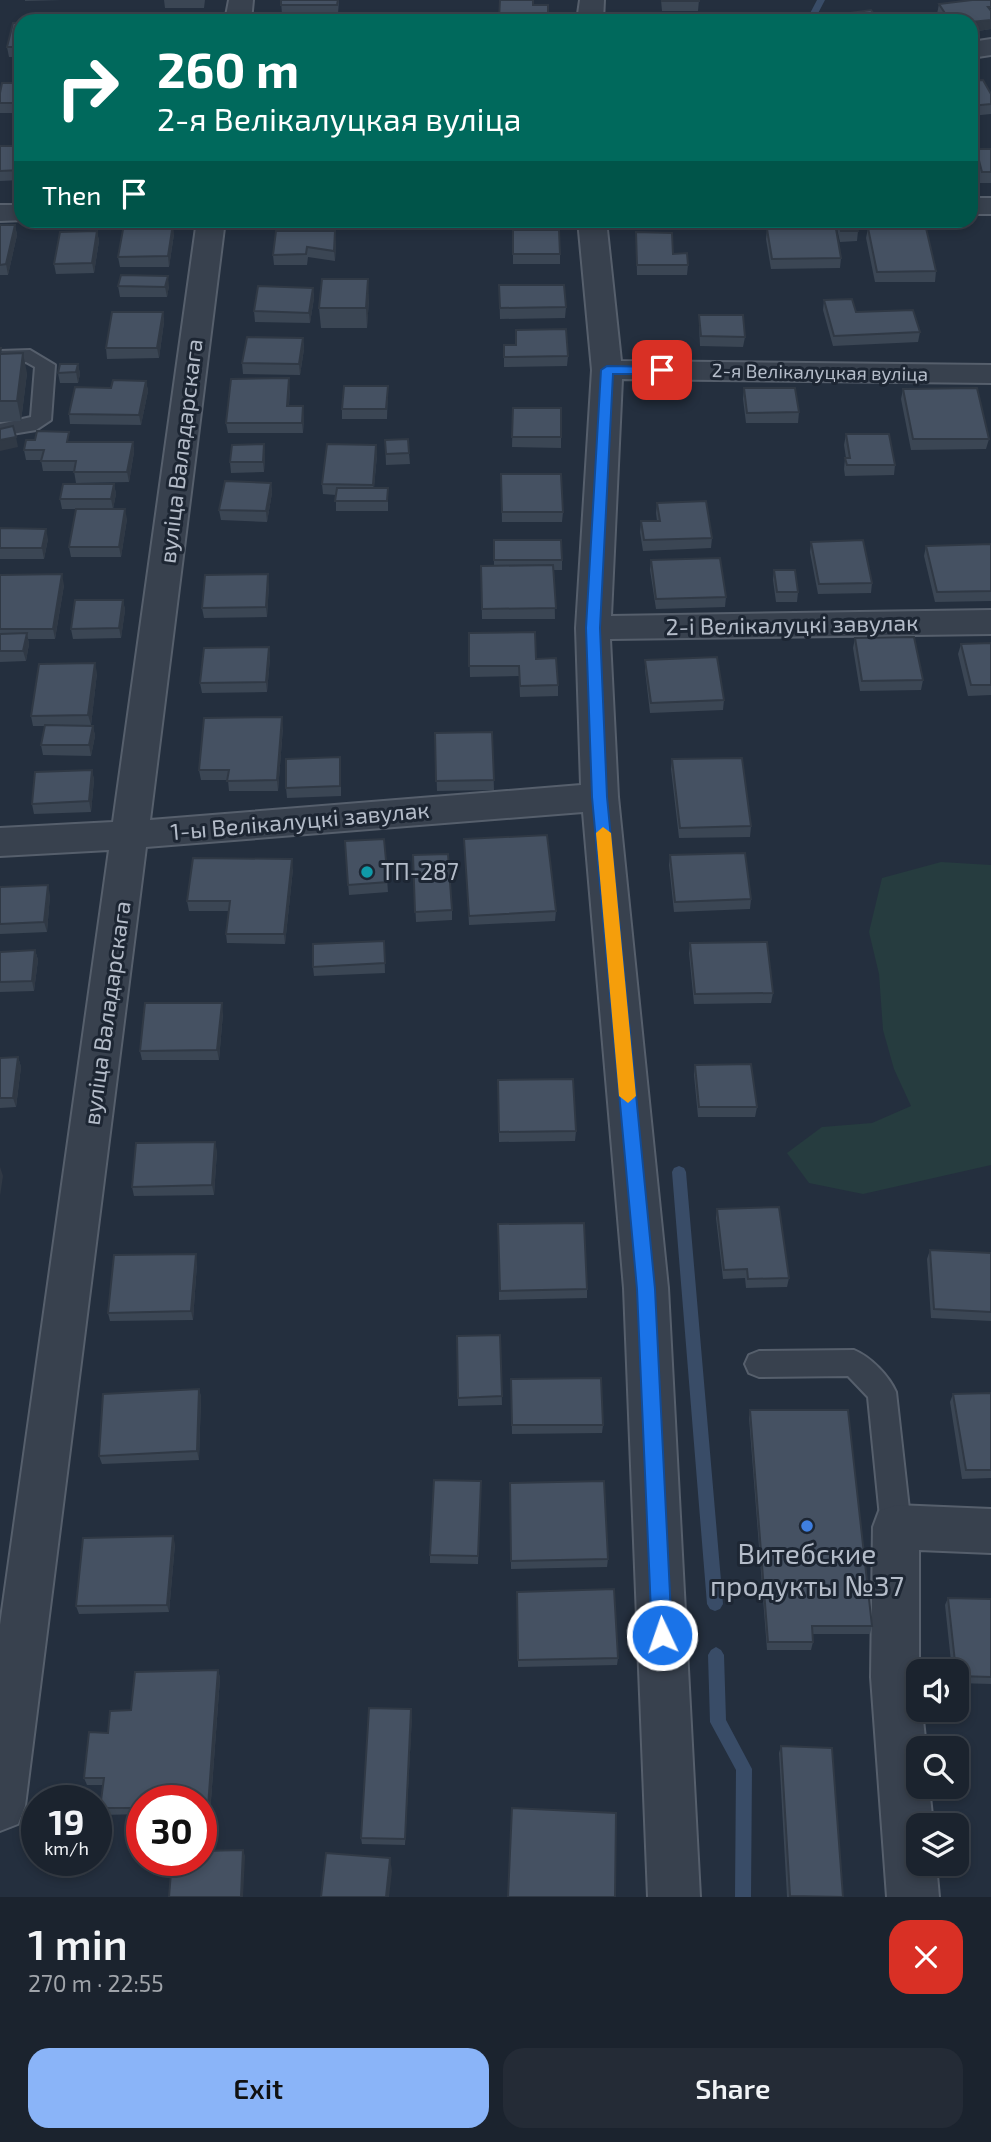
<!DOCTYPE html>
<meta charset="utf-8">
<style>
:root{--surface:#1b232e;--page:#242b36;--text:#f1f3f6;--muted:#a0a4aa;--line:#39404a;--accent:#8ab4f8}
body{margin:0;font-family:"Exo 2",sans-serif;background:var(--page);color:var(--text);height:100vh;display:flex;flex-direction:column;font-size:26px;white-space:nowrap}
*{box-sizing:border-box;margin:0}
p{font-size:23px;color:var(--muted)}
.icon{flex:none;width:38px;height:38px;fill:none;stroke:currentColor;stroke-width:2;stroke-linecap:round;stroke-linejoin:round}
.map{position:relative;height:1897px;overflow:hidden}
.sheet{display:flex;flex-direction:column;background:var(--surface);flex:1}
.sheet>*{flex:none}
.banner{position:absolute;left:14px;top:14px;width:964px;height:214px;border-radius:21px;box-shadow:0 4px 10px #0003,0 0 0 2px var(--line);background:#00695c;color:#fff;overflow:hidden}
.tools{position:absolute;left:906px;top:1659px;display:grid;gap:14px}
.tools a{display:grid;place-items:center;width:63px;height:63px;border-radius:14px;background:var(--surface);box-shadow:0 4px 10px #0003,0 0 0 2px var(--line);font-size:35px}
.speed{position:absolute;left:21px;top:1785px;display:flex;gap:14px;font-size:35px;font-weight:700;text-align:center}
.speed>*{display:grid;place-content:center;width:91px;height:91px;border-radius:50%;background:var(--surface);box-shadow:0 4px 10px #0003,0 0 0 2px var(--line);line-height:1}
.speed small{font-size:18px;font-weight:400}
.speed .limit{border:10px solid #d22;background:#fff;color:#111}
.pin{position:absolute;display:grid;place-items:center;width:60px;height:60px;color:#fff;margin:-30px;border-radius:14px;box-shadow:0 4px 10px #0006}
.me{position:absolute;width:77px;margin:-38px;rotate:357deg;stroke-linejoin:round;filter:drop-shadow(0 0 5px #0008)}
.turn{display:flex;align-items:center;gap:24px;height:147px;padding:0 28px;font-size:32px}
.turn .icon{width:91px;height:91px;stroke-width:2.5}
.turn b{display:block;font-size:49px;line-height:60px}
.then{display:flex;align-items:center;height:66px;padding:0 28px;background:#0003;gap:14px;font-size:26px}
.round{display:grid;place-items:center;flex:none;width:74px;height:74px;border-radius:21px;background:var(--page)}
.overview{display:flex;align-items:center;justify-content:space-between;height:119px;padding:0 28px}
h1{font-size:42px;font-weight:600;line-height:52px}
.action{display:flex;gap:14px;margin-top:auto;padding:14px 28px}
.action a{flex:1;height:80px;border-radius:21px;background:var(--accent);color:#111;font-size:28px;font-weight:600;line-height:80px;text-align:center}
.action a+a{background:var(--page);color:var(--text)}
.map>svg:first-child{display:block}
.green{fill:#263c3f}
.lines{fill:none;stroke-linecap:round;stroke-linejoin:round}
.stream{fill:#394c67;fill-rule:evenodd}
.service-casing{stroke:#565f6c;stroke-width:4}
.minor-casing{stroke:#565f6c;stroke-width:4}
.service{fill:#38414e;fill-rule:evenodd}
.minor{fill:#38414e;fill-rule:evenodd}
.wall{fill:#3b4654}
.shaded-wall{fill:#303945}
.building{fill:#455162;stroke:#303945;stroke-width:2}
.route{fill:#1a73e8;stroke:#114b97;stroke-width:2}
.slow{fill:#f59e0b}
.culture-dot{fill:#0f9aa8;stroke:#1d2633;stroke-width:2.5}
.shop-dot{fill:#3f7fe0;stroke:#1d2633;stroke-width:2.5}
.labels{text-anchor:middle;stroke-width:6;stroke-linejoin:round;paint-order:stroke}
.far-street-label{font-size:19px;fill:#b4bcc9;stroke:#1d2633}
.street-label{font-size:23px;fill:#b4bcc9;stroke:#1d2633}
.poi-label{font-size:23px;fill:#b4bcc9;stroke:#1d2633;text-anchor:start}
.near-poi-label{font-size:28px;fill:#b4bcc9;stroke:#1d2633}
</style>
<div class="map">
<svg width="991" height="1897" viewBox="0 0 991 1897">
<rect width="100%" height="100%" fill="#242f3e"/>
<path class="green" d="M941,862L991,865V1165L863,1194L809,1183L787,1153L822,1127L872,1123L911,1106L894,1069L883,1030L879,974L869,932L882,878Z"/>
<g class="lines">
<path class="stream" d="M817,0H825L814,21H806Z
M679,1166L684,1168L686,1172L723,1604L720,1609L715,1611L710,1609L707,1604L672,1172L674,1168Z
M716,1647L721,1650L724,1655L726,1720L752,1769L751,1897H735L736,1770L710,1722L708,1655L711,1650Z"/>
<g class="service-casing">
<path id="service" d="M30,350L55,365L51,420L36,430L0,436V424L31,417L35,367L26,362L0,363V351Z
M854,1350C871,1357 889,1376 896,1392L911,1527L907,1537L896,1541L885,1537L881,1527L868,1397L848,1376L759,1377L749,1373L745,1364L749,1355L759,1351Z"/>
</g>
<g class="minor-casing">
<path id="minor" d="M229,0H253L251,21H225Z
M580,0H604L603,21H577Z
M991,39V55L971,58V42Z
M971,198H991V214H971Z
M0,205H21V220H25L0,221Z
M197,220H225L150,820L581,785L576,628L592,370L578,220H606L621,361L991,365V383L622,379L611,616L991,610V634L610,639L618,797L668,1288L700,1897H648L624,1288L583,812L146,847L25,1806L18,1824L0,1831V1625L109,850L0,856V828L113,822Z
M896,1505L991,1509V1553L919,1550V1710H922L926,1748H919V1787H929L933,1825H919V1864H936L939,1897H887L871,1677L873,1527L879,1511Z"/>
</g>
<use href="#service" class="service"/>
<use href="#minor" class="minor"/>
</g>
<path class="wall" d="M25,0H62L25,1Z
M164,0H205L204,8H165Z
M281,0H339L338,14L282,15Z
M661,0H699L698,11H662Z
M939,4L991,29L971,32V21H942L937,14Z
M21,23V57H9L7,47Z
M971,81L991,94V114L971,116Z
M21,83V113H0V103Z
M0,146H21V180L0,181Z
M976,149H991V183H980L974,159Z
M836,220H855L858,231L857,241L840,242L836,224Z
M0,225H15L17,235L8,275H0Z
M868,228L936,271L935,282H875L866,238Z
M767,229L841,258L840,268L771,269L766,239Z
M513,230L560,254V264H513Z
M97,231L99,241L94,273L56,274L54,264Z
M276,231L336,242L335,261L308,257L307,265H274L273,255Z
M636,232L673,254L688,265L687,275H637Z
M174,234L169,267H120L118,257Z
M499,285L566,307L565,318L500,319Z
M118,286H169L167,297H120Z
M313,288L314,298L310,323L255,322L254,311Z
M369,299L367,328H321L319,308Z
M824,300L856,312L920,332L918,342L833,346L823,310Z
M163,312L164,322L159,358L107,359L106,348Z
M699,315L745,337L743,347L700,346L699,325Z
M303,338L304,349L300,375L243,374L242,363Z
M504,345H516L568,356L567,366L504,367Z
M0,348L2,354L27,373L21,421L0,422Z
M78,364L80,374L78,383H60L58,373Z
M146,381L148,391L141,425L70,424L69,414L111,388Z
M388,386L387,419H342V409Z
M744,388L799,412L798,423H746L743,399Z
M290,389L289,406L304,416L303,433H228L226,423Z
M903,389L989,439L986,449L911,450L901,399Z
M513,408H561V448L512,447Z
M846,434L895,465L894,475L845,476L844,469L845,458H846L844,445Z
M385,440L409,453L410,464L386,465Z
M71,442H133L134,452L129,482L76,483L74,471H43L41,460H26L24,450Z
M264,444L265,454L264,472L231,473L230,462Z
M376,445L377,455L374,488H388V511H336V495L323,494L322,484Z
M501,474L563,512L562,522H502Z
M271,483L272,493L267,522L221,520L219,510Z
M114,484L116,494L113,509L127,519L121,557H71L69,547L76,509H62L60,499Z
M657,503L712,538L711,548L643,551L640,532L641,521H657L656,513Z
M0,528L48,539L44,559H0Z
M494,540L562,560V570H554L555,619H482L481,566H494Z
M811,542L872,583L871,593L818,594L810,552Z
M991,544V601L935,602L924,556L926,546Z
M651,560L726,597L725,607L656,609L650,570Z
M774,570L798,592L797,602H776L773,580Z
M0,575L64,585L55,639H28L29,644L26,661L0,662Z
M269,584L267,617L204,618L202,608Z
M123,600L125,610L121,638L73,639L71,629Z
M469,633L536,659L558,685V696L520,697L519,676L470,677Z
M855,638L923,680L921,690L860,691L853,648Z
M991,643V695L968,696L958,654L961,644Z
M269,647L270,658L267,692L202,693L200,683Z
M645,660L724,700L723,710L650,713L645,670Z
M97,673L91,725H70L93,726L95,736L91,756L43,755L41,745L45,726H33L31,716Z
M283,727L278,791H229L228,780H201L199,770Z
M492,732L494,790L437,791L435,733Z
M672,759L751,826L750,837L679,838L671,769Z
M341,767V796L287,798L286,788Z
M92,770L94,780L91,812L34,814L32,804Z
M384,839L388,892L349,895L345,841Z
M464,839L556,911L555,921L469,925Z
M413,855L452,910V920L416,922Z
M670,855L751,899L750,909L674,912L669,865Z
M293,869L285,944L227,943L226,934L229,911H189L187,901Z
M0,887L50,895L47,932L0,934Z
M384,941L385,973L314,976L313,967Z
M690,943L773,993L771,1003L694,1004L689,953Z
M35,950L38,960L34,991L0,992V952Z
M223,1013L219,1060H142L140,1051Z
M18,1057L21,1067L16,1107L0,1108V1058Z
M695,1065L757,1107L755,1117H698L694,1075Z
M498,1080L576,1131L575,1141L499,1142Z
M217,1151L214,1195L134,1196L132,1187Z
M717,1209L789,1278L787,1287L746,1288L745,1278L723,1279L716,1218Z
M498,1224L587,1289V1298L499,1300Z
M930,1250L991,1253V1321L931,1318L927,1259Z
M197,1263L193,1320L110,1321L108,1313Z
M500,1335L502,1405L458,1406L457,1336Z
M511,1379L603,1425L602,1433L512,1434Z
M199,1389L201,1397L199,1460L102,1464L99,1456Z
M991,1393V1478L962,1479L950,1402L953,1394Z
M750,1410L872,1626L870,1634H813V1642L811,1650H767L749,1418Z
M510,1483L608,1559L607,1567L511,1569Z
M481,1490L478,1564L430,1563V1555Z
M175,1544L169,1612L79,1614L76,1606Z
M517,1592L618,1658L617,1665L518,1667Z
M948,1598L991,1599V1684L957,1683V1671H952L945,1605Z
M218,1670L220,1678L210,1814H201V1801H142V1814L103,1815L100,1808L103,1785H87L84,1778L108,1733L131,1710Z
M411,1709L412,1716L405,1845L362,1844L361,1838Z
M781,1746L843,1897H787L779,1753Z"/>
<path class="shaded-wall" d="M991,20V29L971,32V22Z
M173,224L174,234L169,267L168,256Z
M15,225L17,235L8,275L6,264Z
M97,231L99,241L94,273L92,263Z
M335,231L336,242L335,261L334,251Z
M168,276L169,286L167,297L165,287Z
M368,279L369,299L367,328L366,308Z
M313,288L314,298L310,323L309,313Z
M163,312L164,322L159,358L157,348Z
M303,338L304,349L300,375L299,364Z
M23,353L27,373L21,421L17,401Z
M78,364L80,374L78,383L76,372Z
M289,378L290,389L288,416L287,406Z
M146,381L148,391L141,425L139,415Z
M303,406L304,416L303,433L302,423Z
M16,437L18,447L0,451V440Z
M133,442L134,452L129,482L127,472Z
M264,444L265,454L264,472L263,462Z
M376,445L377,455L373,495V485Z
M271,483L272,493L267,522L266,511Z
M114,484L116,494L113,509L111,499Z
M125,509L127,519L121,557L119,547Z
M46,529L48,539L44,559L42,548Z
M62,574L64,585L55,639L53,629Z
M268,574L269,584L267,617L266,607Z
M123,600L125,610L121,638L119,628Z
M27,633L29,644L26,661L23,651Z
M269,647L270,658L267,692L266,682Z
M95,663L97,673L91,725L88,715Z
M282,717L283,727L278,791L277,780Z
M93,726L95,736L91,756L89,745Z
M92,770L94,780L91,812L89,801Z
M292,859L293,869L285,944L284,934Z
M48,885L50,895L47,932L44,922Z
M35,950L38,960L34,991L32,981Z
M222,1003L223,1013L219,1060L217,1050Z
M18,1057L21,1067L16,1107L13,1098Z
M215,1142L217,1151L214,1195L212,1185Z
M0,1167L3,1176L0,1196Z
M196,1254L197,1263L193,1320L191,1311Z
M199,1389L201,1397L199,1460L197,1451Z
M173,1536L175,1544L169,1612L167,1605Z
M218,1670L220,1678L210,1814L208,1807Z
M411,1709L412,1716L405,1845V1839Z
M243,1850L245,1856L243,1897H241Z
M390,1858L392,1871L389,1897H386Z"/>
<path class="building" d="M281,0H338L337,5H281Z
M500,0H533V5H548V21H488V19H499Z
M662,0H699V1H662Z
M972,0H991V7H988L991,11V20L971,22V21H950L939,4Z
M871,10L879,21H840L836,15Z
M197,19L196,21H157L158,20Z
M13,23H21V47H7Z
M983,80L991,94V104L971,106V81Z
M2,83H21V103H0V93Z
M0,146H21V170L0,171Z
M976,149H991V172H982Z
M839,220H855L858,231H841Z
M124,224H173L168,256L118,257Z
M0,225H15L6,264L0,265Z
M868,228H926L936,271L877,272Z
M767,229H836L841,258L772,259Z
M513,230H559L560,254H513Z
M97,231L92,263L54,264L60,232Z
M276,231H335L334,251L307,247L306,254L273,255Z
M636,232L672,233L673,254L687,253L688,265H637Z
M121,275L168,276L165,287L118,286Z
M322,279H368L366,308H319Z
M499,285H564L566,307L500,308Z
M258,286L313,288L309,313L254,311Z
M852,299L856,312L913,310L920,332L834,336L824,300Z
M112,312H163L157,348H106Z
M699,315H743L745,337L701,336Z
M566,329L568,356L504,357V345H516V330Z
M247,337L303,338L299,364L242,363Z
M0,348H1L0,354L23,353L17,401H0Z
M60,364H78L76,372L58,373Z
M289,378L287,406H303L302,423H226L231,379Z
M113,380L146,381L139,415L69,414L75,387L111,388Z
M344,386H388L386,409H342Z
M744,388H795L799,412L747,413Z
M977,388L989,439H913L903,389Z
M513,408H561V437H512Z
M13,426L16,437L0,440V429Z
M37,431L69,432L67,442H133L127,472H74L76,461H41L44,450H24L26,440H35Z
M846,434H889L895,465H847L845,458H850Z
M408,439L409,453L386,454L385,440Z
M264,444L263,462H230L232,445Z
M327,444L376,445L373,485L322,484Z
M501,474H561L563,512H502Z
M225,481L271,483L266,511L219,510Z
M63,484H114L111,499H60Z
M337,488H388L387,501H335Z
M706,501L712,538L644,540L641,521H660L657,503Z
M76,509H125L119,547H69Z
M0,528L46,529L42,548H0Z
M494,540H561L562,560H494Z
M863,540L872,583L819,584L811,542Z
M991,544V591L937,592L926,546Z
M720,558L726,597L656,599L651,560Z
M553,565L556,608L482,609L481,566Z
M774,570H795L798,592H777Z
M62,574L53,629H0V575Z
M268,574L266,607L202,608L205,575Z
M75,600H123L119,628L71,629Z
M535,632L536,659L556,658L558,685L520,686L519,666H469V633Z
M27,633L23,651H0V634Z
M914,637L923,680L862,681L855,638Z
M991,643V685H971L961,644Z
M269,647L266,682L200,683L204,648Z
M717,657L724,700L651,703L645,660Z
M95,663L88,715L31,716L39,664Z
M282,717L277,780L227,781L229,770H199L204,718Z
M45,725L93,726L89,745H41Z
M492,732L494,780L436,781L435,733Z
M340,757V786L286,788V759Z
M742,758L751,826L680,828L672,759Z
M92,770L89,801L32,804L35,772Z
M547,835L556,911L469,916L464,839Z
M384,839L388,882L348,885L345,841Z
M745,853L751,899L675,902L670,855Z
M448,854L452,910L415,912L413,855Z
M193,858L292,859L284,934H226L230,901H187Z
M48,885L44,922L0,924V887Z
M384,941L385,963L313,967V944Z
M767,942L773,993L695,994L690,943Z
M35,950L32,981L0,982V952Z
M145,1003H222L217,1050L140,1051Z
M18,1057L13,1098H0V1058Z
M751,1064L757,1107H699L695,1065Z
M573,1079L576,1131L499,1132L498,1080Z
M215,1142L212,1185L132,1187L136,1143Z
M779,1207L789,1278L748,1279L747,1269L724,1270L717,1209Z
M584,1223L587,1289L500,1291L498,1224Z
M930,1250L991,1253V1312L934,1309Z
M196,1254L191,1311L108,1313L114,1255Z
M500,1335L502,1396L458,1398L457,1336Z
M601,1378L603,1425H512L511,1379Z
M199,1389L197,1451L99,1456L103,1394Z
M991,1393V1470H966L953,1394Z
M750,1410H848L872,1626H812L813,1642H768Z
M434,1480L481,1481L478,1556L430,1555Z
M604,1481L608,1559L511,1561L510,1483Z
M173,1536L167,1605L76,1606L83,1538Z
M614,1589L618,1658L518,1660L517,1592Z
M948,1598L991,1599V1677L957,1676V1671H956Z
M218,1670L208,1807H201V1801H142V1808H100L104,1778H84L89,1732L108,1733L110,1711L131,1710L135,1672Z
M369,1708L411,1709L405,1839L361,1838Z
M781,1746L832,1748L843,1897L790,1896Z
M512,1808L616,1813L615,1897H508Z
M243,1850L241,1897H169L172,1860H201V1851Z
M326,1853L390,1858L386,1897H321Z"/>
<path class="route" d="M607,366L662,367L668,370L662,374H613L600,628L607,797L655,1289L672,1635L669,1642L662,1645L655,1642L652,1635L637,1289L592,797L586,628L601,370Z"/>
<path class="slow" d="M603,827L611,833L636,1096L628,1103L619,1096L596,833Z"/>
<circle class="culture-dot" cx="367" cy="872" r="7"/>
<circle class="shop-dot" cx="807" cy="1526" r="7"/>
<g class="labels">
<g class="far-street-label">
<text transform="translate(820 372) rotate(1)" y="7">2-я Велікалуцкая вуліца</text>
</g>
<g class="street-label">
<text transform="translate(181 451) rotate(-83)" y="8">вуліца Валадарскага</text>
<text transform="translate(792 625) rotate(-1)" y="8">2-і Велікалуцкі завулак</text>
<text transform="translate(300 821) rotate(-5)" y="8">1-ы Велікалуцкі завулак</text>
<text transform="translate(107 1013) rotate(-82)" y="8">вуліца Валадарскага</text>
</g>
<g class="poi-label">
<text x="381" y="880">ТП-287</text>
</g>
<g class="near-poi-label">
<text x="807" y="1564">Витебские<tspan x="807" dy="32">продукты №37</tspan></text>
</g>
</g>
</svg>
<div class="tools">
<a><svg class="icon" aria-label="sound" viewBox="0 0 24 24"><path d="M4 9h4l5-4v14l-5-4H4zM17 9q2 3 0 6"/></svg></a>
<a><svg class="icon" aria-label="search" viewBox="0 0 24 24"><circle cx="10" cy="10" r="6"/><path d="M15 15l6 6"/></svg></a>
<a><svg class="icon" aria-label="layers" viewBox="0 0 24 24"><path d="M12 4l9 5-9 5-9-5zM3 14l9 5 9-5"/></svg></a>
</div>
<div class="speed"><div>19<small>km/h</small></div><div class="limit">30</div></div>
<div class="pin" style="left:662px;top:370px;background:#d93025"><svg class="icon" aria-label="arrive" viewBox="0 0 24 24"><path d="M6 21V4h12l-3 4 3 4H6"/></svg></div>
<svg class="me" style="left:662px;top:1635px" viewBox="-20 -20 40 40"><circle r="17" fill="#1a73e8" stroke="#fff" stroke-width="3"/><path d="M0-11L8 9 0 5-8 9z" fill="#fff"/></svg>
<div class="banner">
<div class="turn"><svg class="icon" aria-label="right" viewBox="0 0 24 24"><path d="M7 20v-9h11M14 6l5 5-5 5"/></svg><div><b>260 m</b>2-я Велікалуцкая вуліца</div></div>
<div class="then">Then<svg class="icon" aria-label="arrive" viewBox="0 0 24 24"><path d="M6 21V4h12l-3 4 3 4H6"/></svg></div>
</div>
</div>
<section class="sheet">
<div class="overview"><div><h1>1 min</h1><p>270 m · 22:55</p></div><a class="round" style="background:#d93025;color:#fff"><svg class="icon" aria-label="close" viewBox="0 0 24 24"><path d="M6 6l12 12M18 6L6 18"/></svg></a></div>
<div class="action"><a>Exit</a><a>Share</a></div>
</section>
